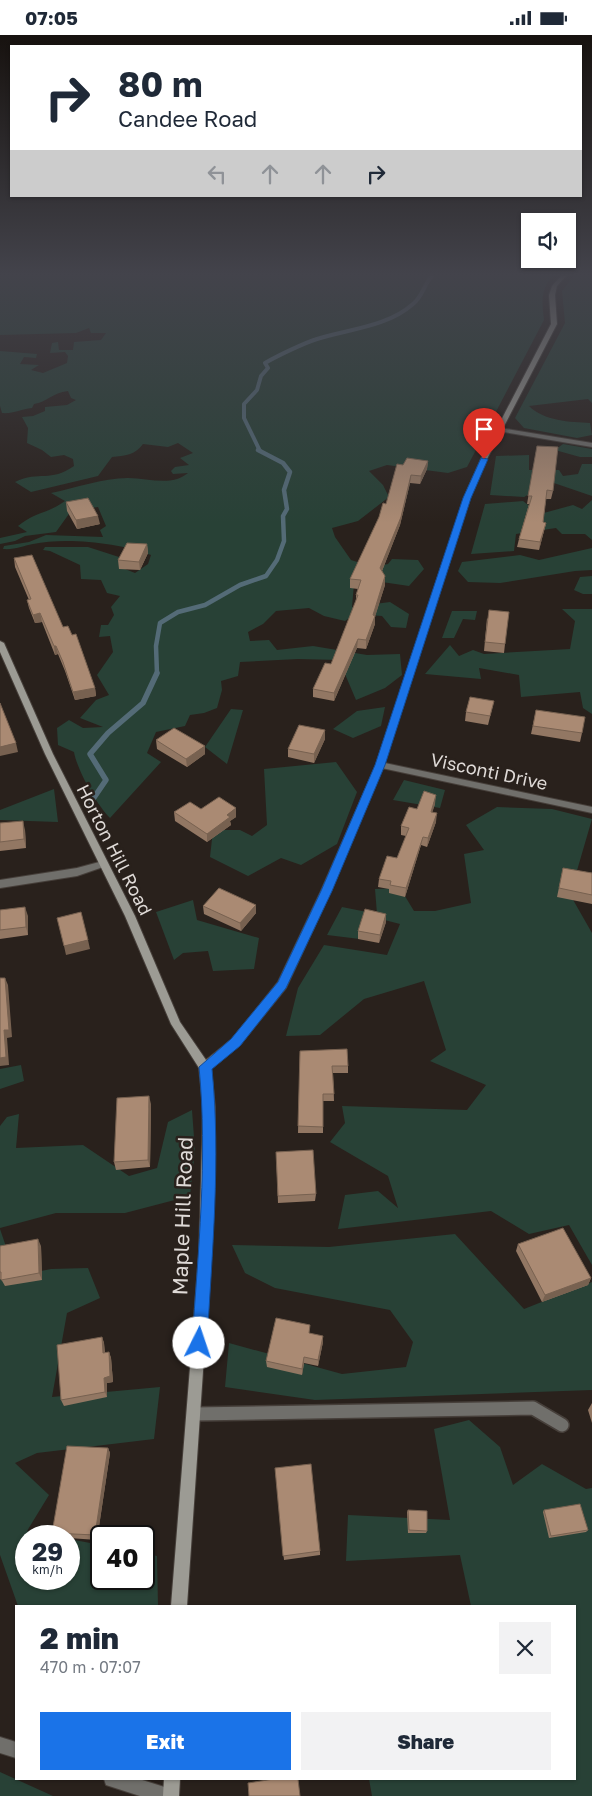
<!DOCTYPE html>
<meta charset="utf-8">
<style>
:root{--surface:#fff;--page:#f2f2f3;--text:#1f2937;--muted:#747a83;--accent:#1a73e8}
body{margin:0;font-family:"Golos Text",sans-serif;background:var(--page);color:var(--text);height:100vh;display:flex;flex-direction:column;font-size:19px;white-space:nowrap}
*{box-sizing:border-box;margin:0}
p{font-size:16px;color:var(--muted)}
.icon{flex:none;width:28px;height:28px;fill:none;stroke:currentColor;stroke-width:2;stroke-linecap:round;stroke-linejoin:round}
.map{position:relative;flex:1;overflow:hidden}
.details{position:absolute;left:15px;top:1570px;width:561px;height:175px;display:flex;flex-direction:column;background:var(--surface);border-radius:0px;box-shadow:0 1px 4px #0004}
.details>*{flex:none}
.hud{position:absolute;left:10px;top:10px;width:572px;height:152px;border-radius:0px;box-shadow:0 1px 4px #0004;background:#fff;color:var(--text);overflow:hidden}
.buttons{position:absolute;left:521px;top:178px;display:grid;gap:10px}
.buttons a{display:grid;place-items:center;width:55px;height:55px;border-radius:0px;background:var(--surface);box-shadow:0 1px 4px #0004;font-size:25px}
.speed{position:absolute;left:15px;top:1490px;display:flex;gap:10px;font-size:25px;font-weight:700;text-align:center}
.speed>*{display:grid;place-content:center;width:65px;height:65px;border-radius:50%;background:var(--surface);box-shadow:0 1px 4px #0004;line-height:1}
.speed small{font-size:12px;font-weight:400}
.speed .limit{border:2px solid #111;border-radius:8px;background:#fff;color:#111}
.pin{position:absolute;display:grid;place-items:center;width:42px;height:42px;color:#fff;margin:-51px -21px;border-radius:50% 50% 50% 0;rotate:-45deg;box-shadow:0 0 5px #0007}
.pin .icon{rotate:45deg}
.me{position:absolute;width:55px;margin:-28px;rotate:4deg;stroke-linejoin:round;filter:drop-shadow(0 0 4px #0008)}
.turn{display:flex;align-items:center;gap:18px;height:105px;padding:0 25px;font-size:22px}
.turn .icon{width:65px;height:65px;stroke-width:2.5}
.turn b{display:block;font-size:35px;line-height:42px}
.lanes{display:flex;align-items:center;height:48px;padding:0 25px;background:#0003;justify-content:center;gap:25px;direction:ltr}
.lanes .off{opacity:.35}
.round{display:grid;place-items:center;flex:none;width:52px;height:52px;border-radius:0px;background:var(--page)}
.summary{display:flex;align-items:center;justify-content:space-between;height:85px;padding:0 25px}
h1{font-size:30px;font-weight:800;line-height:38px}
.action{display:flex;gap:10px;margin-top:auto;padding:10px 25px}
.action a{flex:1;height:58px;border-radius:0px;background:var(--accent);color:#fff;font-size:20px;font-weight:800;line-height:58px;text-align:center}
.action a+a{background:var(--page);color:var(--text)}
.status{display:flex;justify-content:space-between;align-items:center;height:35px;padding:0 25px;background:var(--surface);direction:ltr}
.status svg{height:14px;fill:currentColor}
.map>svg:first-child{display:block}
.green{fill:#284136}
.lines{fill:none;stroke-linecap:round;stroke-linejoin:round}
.stream-far2{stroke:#546b77;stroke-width:4}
.stream-far1{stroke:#546b77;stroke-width:4.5}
.stream{stroke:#546b77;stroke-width:5.5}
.lane-casing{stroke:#463f3a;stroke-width:16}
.street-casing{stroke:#463f3a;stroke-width:2}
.secondary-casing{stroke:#463f3a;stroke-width:2}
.lane{stroke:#706f6b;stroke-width:13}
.street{fill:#706f6b;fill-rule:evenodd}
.secondary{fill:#9c9b94;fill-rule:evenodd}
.wall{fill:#927763}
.shaded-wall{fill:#776150}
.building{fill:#aa8a73;stroke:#776150}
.route{fill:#1a73e8;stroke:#114b97}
.labels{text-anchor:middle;stroke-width:5;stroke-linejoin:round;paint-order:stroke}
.street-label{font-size:18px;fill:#dfdad7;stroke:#29211c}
.near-street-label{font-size:21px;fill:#dfdad7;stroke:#29211c}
</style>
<div class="status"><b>07:05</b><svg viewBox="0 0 49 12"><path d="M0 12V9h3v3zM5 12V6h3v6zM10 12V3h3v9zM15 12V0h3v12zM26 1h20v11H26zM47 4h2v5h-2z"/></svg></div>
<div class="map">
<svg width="592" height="1761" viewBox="0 0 592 1761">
<rect width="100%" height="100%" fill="#29211c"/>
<path class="green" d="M0,241H553C540,254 542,268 544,285L467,432L448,438L387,430L369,436L383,450L389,462L358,486L332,493L335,502L351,525L373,532L388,529L392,524L418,525L424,534L409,551L375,546L354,549L352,572L390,567L409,579L406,593L391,592L382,581L355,579L345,586L324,581L309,573L276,576L263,589L248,597L250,606L269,605L277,615L313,611L367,620L400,619L402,640L385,653L356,665L339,625L298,624L240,627L238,641L221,646L222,655L217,673L204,678L190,680L185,691L156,697L147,718L161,727L110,783C97,770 77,735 74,717L58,710L57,693L69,685L83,693L103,692L80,683L96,665L109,660L97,640L113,617L110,601L99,602L101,590H108L114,580L111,572L120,561L107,558L101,545L81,544L80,530L50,516L43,515L45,512H88L119,522L120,532L135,538L148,529L151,520C120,508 66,502 33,509C22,511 15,515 3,514L4,511L29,507L46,500L103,502L100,495L106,491L98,472L71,476L56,497L25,501L15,506L0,509V503L27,497L18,491C35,477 49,478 65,466L51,458C76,453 102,443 128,443C149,443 171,452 188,438L173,439L171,436L175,432L189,430L180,423L193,418L178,408L168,412L143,409C135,420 125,421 112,422L98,441L31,457L15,447C40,435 50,448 74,431L73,424L64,420L51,422L42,415L27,408L28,393L22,382L33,381L45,376V372L67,370L76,365L71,363L68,356C52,358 47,367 34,369L32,373C21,374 13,379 2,378L0,371V316L37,319L36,323L24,322L20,329L39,330L31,335L43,338L67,328L68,321L65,317L50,318L52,308L58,307L59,315H73L74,307L101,305L106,298H91L89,293L76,298L0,300Z
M574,241H592V368L588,364L529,371C544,386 570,387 590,388L592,400L577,403L524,393L515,383L565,288L562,256Z
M563,409L592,414V422H580L555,415Z
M529,420V435H559L563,441L578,439L582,429H592V461L551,447L524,462L490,460L496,421Z
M592,465V505L585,499H562L556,493L516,499L514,516L471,519L485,469L523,466L540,479L573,470L582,474Z
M592,513V535L575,536L500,548L468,547L458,536L462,527L520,520L539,525Z
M592,541V559H583L574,555L580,542Z
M562,574H592V679L583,673L580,657L521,662L519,640L479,633L481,644L425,639L450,610L459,621L473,615L484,619L570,614L575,586Z
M452,576H477L475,585L463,584L454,603H442Z
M385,672L381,691L353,703L333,694L357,676Z
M231,674L243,675L227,729L205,712Z
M336,727L357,757L337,809L301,830L281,823L248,841L210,822L213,795H240L252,801L267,790L264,734Z
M404,745L445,755L440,773L393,765Z
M54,754L58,787L0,785V775Z
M497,772L552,774L592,784L576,839L568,856L592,898V1230L569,1190L529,1199L491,1176L338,1194L345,1160L378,1156L398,1173L388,1141L330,1107L345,1088L342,1071L467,1075L486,1050L430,1026L446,1015L424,946L364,964L320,1000L286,1001L298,953L324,910L387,920L400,889L373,882L368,905L327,900L342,872L377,879L375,854L400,853L414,876H435L471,868L464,819L484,815L466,790Z
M193,865L197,885L259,903L254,934L213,936L208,916L183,918L174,925L156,877Z
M21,1030L24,1046L0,1054V1034Z
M192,1075L195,1116L190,1161L125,1178H56L0,1193V1091L7,1082L19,1079L16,1113L83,1110L129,1141L157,1133L168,1087Z
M0,1194L16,1241L51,1234L88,1233L100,1263L67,1278L52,1362L160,1352L154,1404L37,1418L15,1428L49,1460L27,1496L52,1501H26V1544H69V1504L101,1510V1544H144V1518L157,1521L158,1571H18L0,1520Z
M455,1199L524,1274L592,1247V1355L315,1365L225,1352L229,1308L342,1339L406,1332L413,1307L390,1275L275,1253L245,1238L232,1210L329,1212Z
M469,1385L500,1412L513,1450L542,1429L586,1454L592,1453V1761H372L369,1744H575V1571H471L460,1520L346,1526L348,1480L450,1485L434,1394Z
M0,1737L53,1761H0Z"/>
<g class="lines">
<path class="stream-far2" d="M260,416L244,383V369L257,355L261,341L268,333L265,328C277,321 304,308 317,304C349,294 387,292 413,269C423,261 424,249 432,241"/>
<path class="stream-far1" d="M157,639L156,611L160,588L178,577L205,570L240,550L266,541L277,525L284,506L283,481L287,474L284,455L290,437L283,428L258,415"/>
<path class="stream" d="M91,767L106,745L90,719L108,698L143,668L157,638"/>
<g class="lane-casing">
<path id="lane" d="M194,1379L533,1373L562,1390"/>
</g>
<g class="street-casing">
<path id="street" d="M500,393L592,408V412L498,396L497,395Z
M380,727L592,772V778L377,732L376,730L377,728Z
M103,826L108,829L106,831L77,841L0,853V845L77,833Z
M0,1702L16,1707V1723L0,1718Z
M104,1744H139L174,1755L176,1761H140L106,1750Z"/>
</g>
<g class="secondary-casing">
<path id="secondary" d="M561,241H566L557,251L555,260L557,289L487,424L470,463L384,730L331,856L286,953L240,1010L211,1034L215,1072L211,1219L187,1571H171L199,1219L203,1072L199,1033L171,989L125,881L45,719L0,617V606L4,608L53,719L135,881L180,987L206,1025L232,1004L278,947L321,856L376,730L464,463L481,424L551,289L549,260L552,251Z
M164,1744H180L179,1761H163Z"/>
</g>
<use href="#lane" class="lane"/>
<use href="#street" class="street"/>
<use href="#secondary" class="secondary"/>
</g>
<path class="wall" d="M537,411L553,456L551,464H546L543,487L546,488L539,515L517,512L519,504L529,469H527Z
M428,426L427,434L420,449L410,448L400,490L382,536L385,541V550L375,581V589L366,614L357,613L334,666L313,662V654L331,629L356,566V560L358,554L350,553V544L386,469L403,430Z
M66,467L100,489L77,494L67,476Z
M147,509L148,518L140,535L119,534L118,525Z
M14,523L63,592L95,653L96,661L75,665L65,636L58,619L55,620L42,587L35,588L29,573L27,565H29L15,532Z
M487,583L505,609L504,618L484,616Z
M494,666L488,690L465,686L466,677Z
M536,675L582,698L580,707L531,699Z
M325,695V704L314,728L288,722V714Z
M156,705L205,719L187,732L157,714Z
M435,769L432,777L436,787L427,812L421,810L405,862L389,858V854L378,852L379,844L397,823L406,801L401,800V791L417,774Z
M201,774L236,782L230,786L231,790L207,807L175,786L174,777Z
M0,788L25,795L26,813L0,816Z
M563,833L592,838V869L557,862Z
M203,871L256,878L241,896L204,879Z
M0,875L28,881V900L0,904Z
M386,887L379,908L358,904V896Z
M300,1016L348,1031V1038H333L334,1066H323V1098H298Z
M151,1069L150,1132L116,1135L114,1127Z
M276,1117L316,1159L315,1166L278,1168Z
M518,1209L591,1243L588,1250L542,1267L516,1216Z
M0,1211H41L42,1245L5,1251L1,1244H0Z
M310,1298L323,1307L318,1331L304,1328L302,1340L267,1332L266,1326Z
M102,1302L104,1308L105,1318L109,1317L111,1323L113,1347L107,1348V1362L64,1371L61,1365Z
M592,1368V1388L588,1375Z
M108,1413L110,1418L97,1505L69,1503V1501H54L52,1498Z
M275,1433L320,1516V1520L284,1525Z
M408,1475L427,1496L426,1498H408L407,1477Z
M544,1475L588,1495L586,1497L549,1503L543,1477Z"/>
<path class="shaded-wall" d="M428,426L427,434L420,449L421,441Z
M411,440L410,448L400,490L380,541V533Z
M98,481L100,489L77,494L76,485Z
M546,488L544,496L539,515L540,507Z
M147,509L148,518L140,535L139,527Z
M385,541V550L375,582V581V589L366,614V605L373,580Z
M40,578L42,587L35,588L33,580Z
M358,604L357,613L334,666V658Z
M54,611H56L58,619L55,620Z
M95,653L96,661L75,665L73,657Z
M325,695V704L314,728V719Z
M16,708L18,717L0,721V712Z
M205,711V719L187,732L186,724Z
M436,760L435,769L430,785L431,777Z
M236,773V782L230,786L231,790L207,807V799L227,780Z
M437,778L436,787L427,812L428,803Z
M23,786L25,795L26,813L24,804Z
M423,802L421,810L405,862L406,853Z
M256,870V878L241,896L240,888Z
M25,872L28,881V900L26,892Z
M386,879V887L379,908L380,900Z
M88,905L90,914L66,920L64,911Z
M5,943L8,950L12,1002L7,1003L9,1030L0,1031V1023L4,995Z
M149,1061L151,1069L150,1132L148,1125Z
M38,1204L41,1211L42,1245L39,1238Z
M591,1243L588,1250L542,1267L545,1260Z
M323,1301V1307L318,1331V1325Z
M102,1302L104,1308L105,1324L103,1318Z
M109,1317L111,1323L113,1347L107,1348V1362L105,1357L104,1343Z
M304,1322V1328L302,1340V1334Z
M108,1413L110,1418L97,1505L95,1500Z"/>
<path class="building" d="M537,411L558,412L553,456L547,455L543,487L546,488L540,507L519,504L532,461H528Z
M407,423L428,426L421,441L411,440L401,482L380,533L385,541L373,580L375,581L366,605L358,604L334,658L313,654L325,628L331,629L358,560H356L361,545L350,544L379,482L383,468L386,469L397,429L403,430Z
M88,463L98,481L76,485L66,467Z
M127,508L147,509L139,527L118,525Z
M32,520L63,592L68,591L72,600L76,599L95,653L73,657L63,627L56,611H54L40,578L33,580L27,565L31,564L14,523Z
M489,575L509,577L505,609L485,607Z
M470,662L494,666L490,681L466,677Z
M0,668L16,708L0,712Z
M536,675L585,682L582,698L533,691Z
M299,690L325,695L314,719L288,714Z
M174,693L205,711L186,724L156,705Z
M424,756L436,760L431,777L437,778L428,803L423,802L406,853L390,850L391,846L379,844L387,821L397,823L409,793L401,791L409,772L417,774Z
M219,762L236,773L227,780L230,782L207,799L174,777L190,767L201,774Z
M23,786L24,804L0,807V788Z
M563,833L592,838V860L559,853Z
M219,853L256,870L240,888L203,871Z
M25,872L26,892L0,895V875Z
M365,874L386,879L380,900L358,896Z
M81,877L88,905L64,911L57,883Z
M0,943H5L9,995H4L6,1022L0,1023Z
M347,1014L348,1031H332L334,1059H323V1092L298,1091L300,1016Z
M149,1061L148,1125L114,1127L117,1063Z
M313,1115L316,1159L278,1161L276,1117Z
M563,1193L591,1243L545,1260L518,1209Z
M38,1204L39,1238L1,1245V1237H0V1211Z
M276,1283L310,1290L309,1298L323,1301L318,1325L304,1322L302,1334L266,1326Z
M102,1302L103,1318L109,1317L110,1341L104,1343L105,1357L61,1365L57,1310Z
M67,1411L108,1413L95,1500L52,1498Z
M311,1429L320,1516L283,1521L275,1433Z
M580,1469L588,1495L551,1501L544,1475Z
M408,1475L427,1476V1496L409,1495Z
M274,1744H298L300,1761H249L248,1748Z"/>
<linearGradient id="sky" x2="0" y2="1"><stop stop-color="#17120f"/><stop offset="0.49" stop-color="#43434b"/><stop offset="1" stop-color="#43434b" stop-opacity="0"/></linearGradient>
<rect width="592" height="488" fill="url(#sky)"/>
<path class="route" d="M481,423L488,424L471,463L385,730L332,856L286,953L240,1011L212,1034C221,1124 212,1218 207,1308L205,1313L199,1316L194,1313L192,1308C198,1217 208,1123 199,1032L231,1004L278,947L321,856L375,730L463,463Z"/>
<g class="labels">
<g class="street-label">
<text transform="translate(489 737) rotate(12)" y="6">Visconti Drive</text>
<text transform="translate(114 815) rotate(63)" y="6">Horton Hill Road</text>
</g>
<g class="near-street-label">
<text transform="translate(183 1181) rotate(-88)" y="7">Maple Hill Road</text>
</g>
</g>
</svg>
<div class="buttons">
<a><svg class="icon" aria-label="sound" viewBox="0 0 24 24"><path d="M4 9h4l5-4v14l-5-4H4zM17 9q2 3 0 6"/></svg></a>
</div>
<div class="speed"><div>29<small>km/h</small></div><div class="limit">40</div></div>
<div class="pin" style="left:484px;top:424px;background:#d93025"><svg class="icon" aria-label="arrive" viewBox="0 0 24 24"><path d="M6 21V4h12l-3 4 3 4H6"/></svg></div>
<svg class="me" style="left:199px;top:1308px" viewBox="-20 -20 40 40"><circle r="19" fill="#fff"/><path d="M0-13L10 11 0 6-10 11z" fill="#1a73e8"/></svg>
<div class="hud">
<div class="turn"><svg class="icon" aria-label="right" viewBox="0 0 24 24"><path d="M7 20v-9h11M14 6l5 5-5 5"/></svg><div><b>80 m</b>Candee Road</div></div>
<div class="lanes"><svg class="icon off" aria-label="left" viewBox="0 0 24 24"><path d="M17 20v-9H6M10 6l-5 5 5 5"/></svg><svg class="icon off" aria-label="ahead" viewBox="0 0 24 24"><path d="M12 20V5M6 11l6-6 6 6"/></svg><svg class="icon off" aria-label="ahead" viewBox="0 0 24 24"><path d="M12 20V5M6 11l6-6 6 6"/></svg><svg class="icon" aria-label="right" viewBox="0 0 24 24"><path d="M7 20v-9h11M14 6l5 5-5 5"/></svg></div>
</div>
<section class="details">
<div class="summary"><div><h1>2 min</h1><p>470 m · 07:07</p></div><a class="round"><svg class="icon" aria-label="close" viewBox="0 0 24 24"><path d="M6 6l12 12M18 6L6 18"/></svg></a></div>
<div class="action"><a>Exit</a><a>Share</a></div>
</section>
</div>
